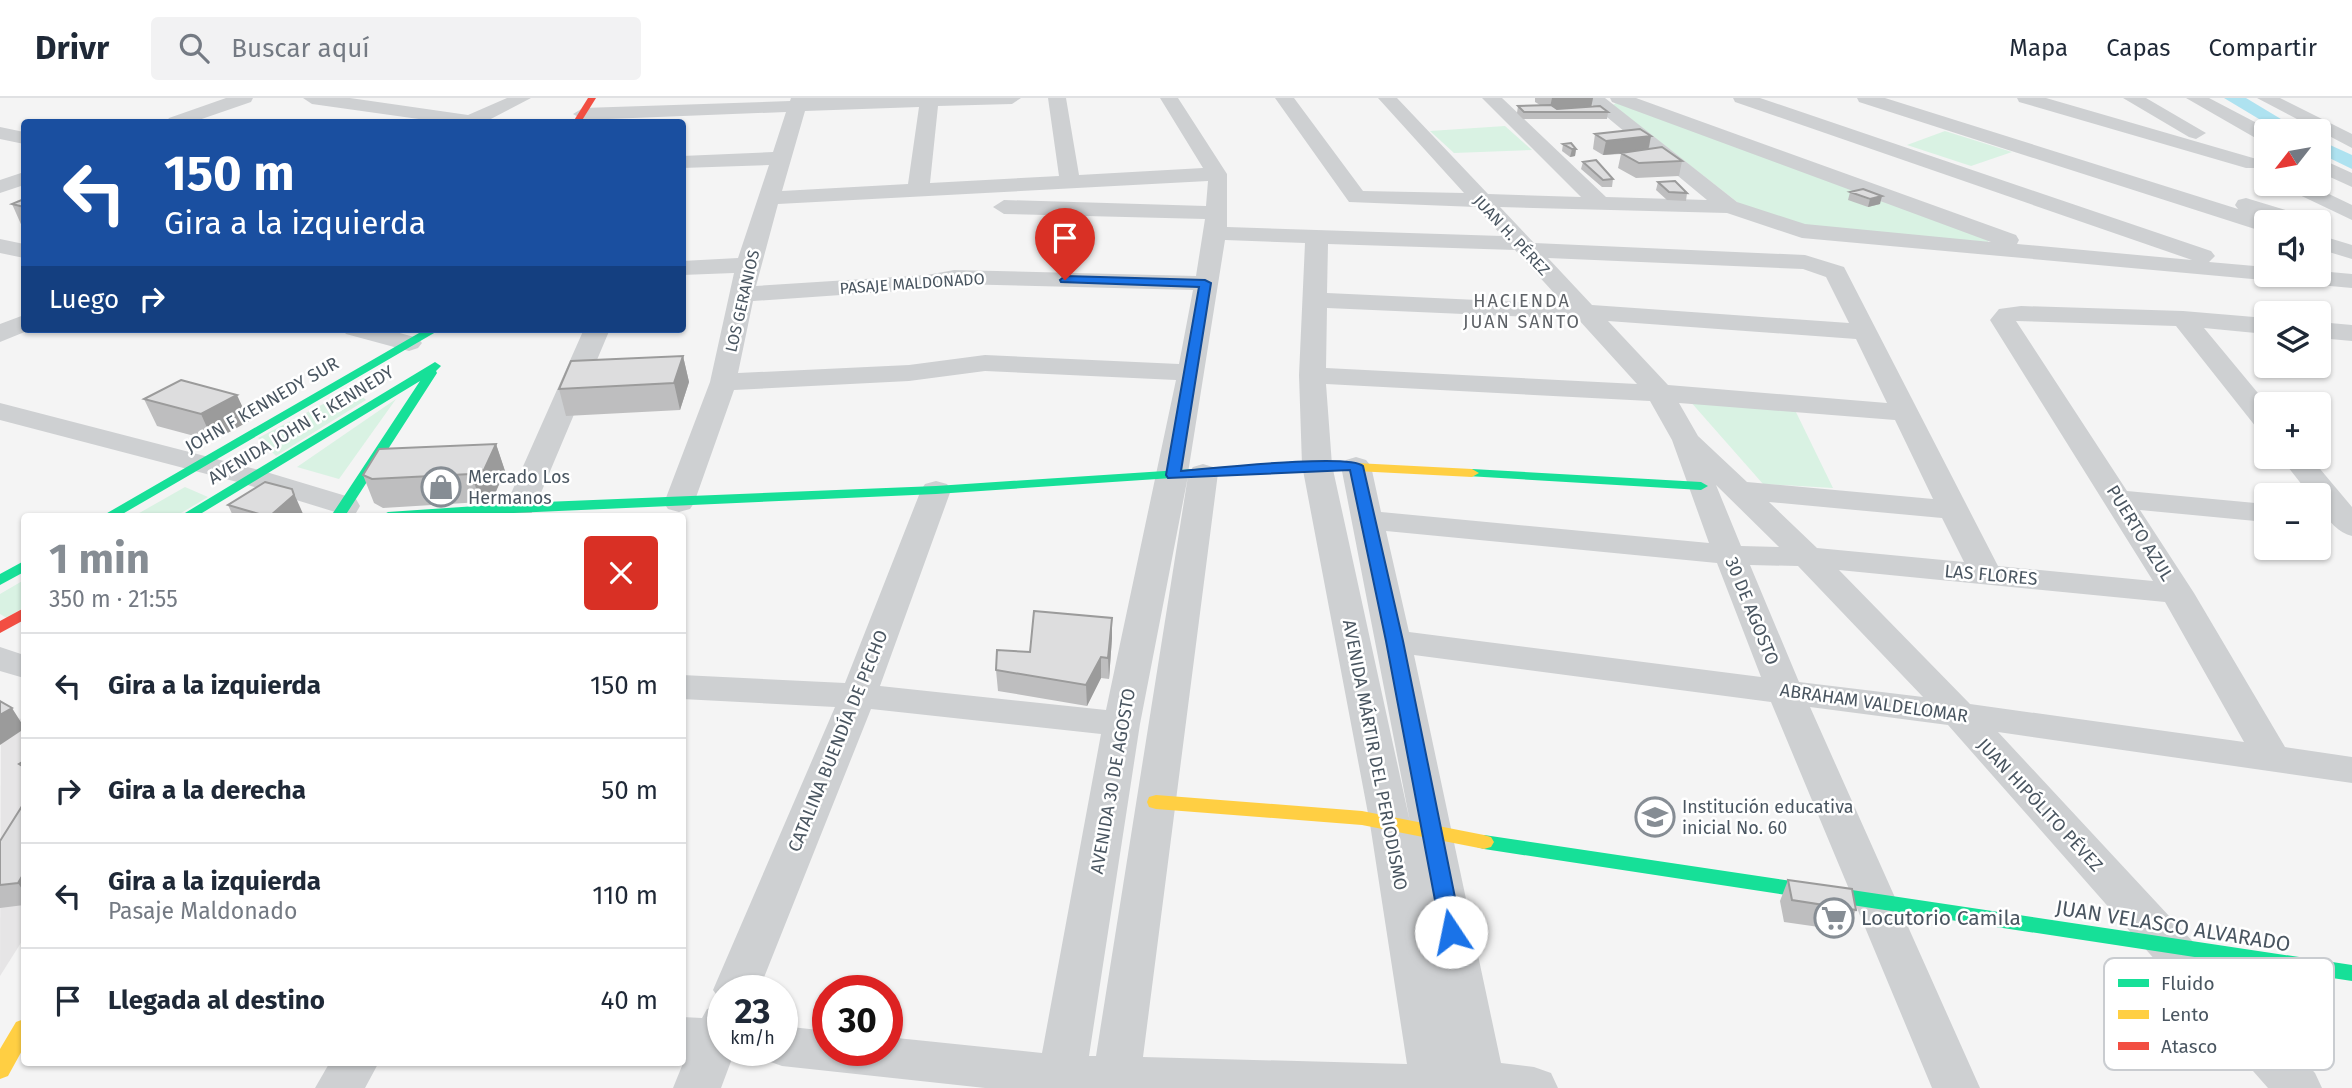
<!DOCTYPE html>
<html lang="es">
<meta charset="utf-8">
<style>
:root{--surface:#fff;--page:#f2f2f3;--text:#1f2937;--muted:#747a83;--line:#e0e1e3;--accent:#868d94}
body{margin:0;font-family:"Fira Sans",sans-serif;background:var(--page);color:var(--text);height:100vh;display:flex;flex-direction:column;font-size:26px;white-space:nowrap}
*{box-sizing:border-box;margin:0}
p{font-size:23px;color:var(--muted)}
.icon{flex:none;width:38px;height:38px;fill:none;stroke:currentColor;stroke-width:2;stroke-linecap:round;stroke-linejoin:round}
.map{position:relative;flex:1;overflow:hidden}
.details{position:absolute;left:21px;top:415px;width:665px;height:553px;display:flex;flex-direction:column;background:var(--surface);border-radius:7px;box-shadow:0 2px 5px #0004}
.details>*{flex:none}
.hud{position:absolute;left:21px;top:21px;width:665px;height:214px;border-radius:7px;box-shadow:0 2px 5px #0004;background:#1a4fa0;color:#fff;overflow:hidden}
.needle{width:46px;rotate:239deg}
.fabs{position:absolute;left:2254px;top:21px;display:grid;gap:14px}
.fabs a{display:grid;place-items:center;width:77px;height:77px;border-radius:7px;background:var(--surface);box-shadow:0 2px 5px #0004;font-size:35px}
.speed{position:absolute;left:707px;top:877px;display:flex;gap:14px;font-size:35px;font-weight:700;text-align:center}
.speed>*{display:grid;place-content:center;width:91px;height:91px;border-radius:50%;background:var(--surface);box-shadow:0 2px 5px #0004;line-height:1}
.speed small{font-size:18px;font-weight:400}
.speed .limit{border:10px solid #d22;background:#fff;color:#111}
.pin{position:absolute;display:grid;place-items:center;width:60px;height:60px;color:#fff;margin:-72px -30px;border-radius:50% 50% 50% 0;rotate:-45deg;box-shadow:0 0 7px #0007}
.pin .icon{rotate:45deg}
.me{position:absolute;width:77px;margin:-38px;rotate:349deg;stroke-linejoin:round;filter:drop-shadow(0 0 5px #0008)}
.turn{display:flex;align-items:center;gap:24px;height:147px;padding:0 28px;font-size:32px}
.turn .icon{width:91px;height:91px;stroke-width:2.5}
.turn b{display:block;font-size:49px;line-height:60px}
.then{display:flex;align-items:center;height:66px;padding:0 28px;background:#0003;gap:14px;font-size:26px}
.round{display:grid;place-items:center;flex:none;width:74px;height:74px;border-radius:7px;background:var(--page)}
.head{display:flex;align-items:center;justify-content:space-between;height:119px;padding:0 28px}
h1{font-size:42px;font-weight:700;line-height:52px;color:var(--accent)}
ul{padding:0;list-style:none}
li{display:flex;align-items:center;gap:21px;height:105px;padding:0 28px;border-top:2px solid var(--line)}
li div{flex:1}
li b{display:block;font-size:26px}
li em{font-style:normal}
header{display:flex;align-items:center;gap:42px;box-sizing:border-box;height:98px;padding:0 35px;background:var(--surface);border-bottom:2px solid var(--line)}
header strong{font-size:33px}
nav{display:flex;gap:38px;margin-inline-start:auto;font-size:24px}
.search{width:490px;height:63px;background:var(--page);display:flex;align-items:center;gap:18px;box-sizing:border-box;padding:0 24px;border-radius:7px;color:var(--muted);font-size:26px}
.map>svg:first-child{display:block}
.education{fill:#e6e5e6}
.green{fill:#d9f2e3}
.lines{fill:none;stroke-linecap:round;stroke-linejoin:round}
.canal{fill:#aee2f0;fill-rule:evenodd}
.street{fill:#ced0d2;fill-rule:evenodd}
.fast{fill:#16e098;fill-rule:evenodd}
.slow{fill:#ffcf43;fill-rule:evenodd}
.jam{fill:#f24e42;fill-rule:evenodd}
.wall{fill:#bebebf}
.shaded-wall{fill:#9b9b9b}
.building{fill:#ddddde;stroke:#9b9b9b;stroke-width:2}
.route{fill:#1a73e8;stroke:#114b97;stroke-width:2}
.labels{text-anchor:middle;stroke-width:5;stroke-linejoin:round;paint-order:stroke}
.far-street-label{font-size:16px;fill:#4a5661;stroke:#fff}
.far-quarter-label{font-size:18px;letter-spacing:2px;fill:#5f6368;stroke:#fff}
.street-label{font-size:18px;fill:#4a5661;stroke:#fff}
.poi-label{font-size:18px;fill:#4a5661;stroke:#fff;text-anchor:start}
.near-poi-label{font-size:21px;fill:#4a5661;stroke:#fff;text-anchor:start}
.near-street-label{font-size:21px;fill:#4a5661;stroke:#fff}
.key{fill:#fff;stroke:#c9ccd0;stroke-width:2}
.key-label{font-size:19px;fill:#4a5661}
</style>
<header>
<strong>Drivr</strong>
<div class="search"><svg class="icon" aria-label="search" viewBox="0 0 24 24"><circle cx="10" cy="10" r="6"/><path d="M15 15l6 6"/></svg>Buscar aquí</div>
<nav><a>Mapa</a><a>Capas</a><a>Compartir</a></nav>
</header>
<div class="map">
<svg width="2352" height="990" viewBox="0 0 2352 990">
<rect width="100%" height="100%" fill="#f4f4f4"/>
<path class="education" d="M1,614L24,622V840L0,878Z"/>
<path class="green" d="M1616,5L1989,137L1988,144L1817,130L1746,111L1613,7Z
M1505,28L1532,52L1454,55L1430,33Z
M1945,33L2012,54L1971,68L1907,47Z
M354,290L366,302L276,358L258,340Z
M396,301L339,381L297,369Z
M1689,302L1794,310L1833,390L1763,386Z
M185,389L208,399L176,418H134Z
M24,482V509L7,520L0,516V496Z"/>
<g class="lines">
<path class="canal" d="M2224,0H2246L2301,33H2279Z
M2319,42L2352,57V71L2319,55Z"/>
<path class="street" d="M226,0H253L251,4L193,24H166L169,20Z
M303,0H350L468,17L507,0H531L485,24H440L312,6Z
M791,0H1021L1012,6L938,8L930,85L1059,78L1048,0H1066L1079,77L1203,70L1160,0H1178L1227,76V129L1502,138L1476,109L1349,104L1275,0H1294L1363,93L1464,95L1378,0H1397L1488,96L1581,99L1482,0H1502L1606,99L1707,102L1584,0H1605L1737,104L1805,126L1991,144L1612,4L1610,0H1636L2016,137L2019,142L2017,146L2192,162L1735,4L1733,0H1760L2211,153L2215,158L2209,164L2266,169V177H2319V173L2352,176V190L1802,140L1727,115L1500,109L1534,145L1805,157L1844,169L1998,468L2153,483L1990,222L1999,211L2021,208L2183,213L2266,220V236L2204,230L2267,306L2266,331L2256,329L2176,228L2016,223L2127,393L2266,406V424L2140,412L2194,495L2285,649L2352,659V685L1998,634L2315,975L2322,990H2268L1948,627L1810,609L1980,990H1932L1771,604L1414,557L1501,965L1534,969L1551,975L1558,990H985L782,968L765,962L761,952H782V928L828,933V952H887V939L1042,955L1101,636L871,611L759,892H723V906L713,892L835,609L682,601V577L845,585L921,392L925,386L936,383L947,386L951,392L880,588L1106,612L1176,282L985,273L909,283L734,292L694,405L690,411L679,414L668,411L664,405L710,284L734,175L682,177V163L738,160L769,67L682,70V58L773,54L786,14L583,22L573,16L583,10L790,3ZM919,9L908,86L782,93L805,13ZM1208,83L1206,108L1004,102L993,109L1004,116L1205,121L1196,178L954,172L927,177L756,188L778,106ZM1225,142L1305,145L1299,277L1302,367L1370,726L1407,966L1143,959L1218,375L1213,369L1203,366L1193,369L1188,375ZM1328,146L1515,152L1564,206L1327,195ZM1548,160L1803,171L1826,179L1849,225L1592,207ZM954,186L1193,192L1179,266L985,257L909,267L738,275L753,203L927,191ZM1327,210L1578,221L1637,286L1326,270ZM1608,223L1856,241L1887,305L1668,287ZM1326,286L1650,303L1672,342L1709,445L1381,414L1371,368L1366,362L1356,359L1346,362L1341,368L1410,724L1332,367ZM1679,305L1895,322L1933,401L1747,384L1698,338ZM1188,378L1096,958H1089L1140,626ZM1716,387L1779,449L1741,448ZM1769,404L1942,420L1964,464L1817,450ZM1386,433L1717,465L1761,579L1409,534ZM1750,467L1798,468L1923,599L1799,584ZM1839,472L2165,504L2244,644L1970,606Z
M1857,0H1885L2238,111L2235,107L2238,102L2246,100L2309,119L2312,124H2266V134L2258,132L1859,4Z
M2017,0H2046L2260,62L2263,66L2260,70H2246L2019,4Z
M2123,0H2146L2206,35L2196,41L2189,39Z
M2186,0H2209L2272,33H2266V44L2259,42Z
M2257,0H2280L2352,36V50Z
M0,29L24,34V46L0,41Z
M2319,60L2352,75V89L2319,74Z
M24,74V87L0,95V82Z
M2281,86H2308L2352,107V122L2285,90Z
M2319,137L2352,147V161L2319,151Z
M0,141L24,146V160L0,155Z
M24,217V231H32L0,244V226Z
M2319,224L2352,227V243L2319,240Z
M342,231H385L418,240L422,245L418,250L409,253L346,236Z
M584,231H610L535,409L531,416L520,418L509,416L505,409Z
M0,305L263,373L356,401L360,408L356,415L345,417L241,385L0,322Z
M2280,359H2310L2352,409V438C2335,434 2319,414 2319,397H2310Z
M0,549L24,557V580L0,573Z
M723,906V952H741L733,958L721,990H673L686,958H682V919L702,920L707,911Z
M330,964H379L365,990H315Z"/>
<path class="fast" d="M426,231H441L119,418H102Z
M435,264L441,268L436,273L437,275L345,418H331L420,283L197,418H180Z
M1256,367L1261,368L1263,371L1261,374L936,396L449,418H381L388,414L520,405L936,388Z
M1472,371L1701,384L1708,388L1701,392L1467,378L1465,375L1467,372Z
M24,463V474L0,487V476Z
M1484,737L2352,867V883L1484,751L1477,749L1474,744L1477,739Z"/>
<path class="slow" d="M1317,363L1472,371L1479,375L1472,379L1317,371L1256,375L1249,371L1256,367Z
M1156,697L1362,713L1484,737L1491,739L1494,744L1491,749L1484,751L1362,727L1156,711L1149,709L1147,704L1149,699Z
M24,921V949L8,978L0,981V951L16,924Z"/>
<path class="jam" d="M588,0H596L581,24H573Z
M24,510V522L0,535V523Z"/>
</g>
<path class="wall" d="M1535,0H1593L1591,9L1608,14L1607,21H1523L1517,15L1518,8L1540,7L1535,4Z
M1595,36L1651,38L1649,51L1682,63L1679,78L1636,80L1618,70L1621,56L1603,57L1593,51Z
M1563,46L1576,51L1575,58L1570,59L1562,53Z
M1583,64L1613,81L1612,89H1602L1581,71Z
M1658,84L1687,95L1686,103L1667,102L1656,92Z
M1850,94L1880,106L1868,109L1848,102Z
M24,101V133L12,106Z
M683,258L689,284L680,312L566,318L559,291Z
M144,301L249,323L213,343L157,328Z
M496,346L505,373L493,400L481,404L383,410L374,405L363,377Z
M228,407L304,418H233Z
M1112,540L1109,581L1101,580L1087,608L998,593L996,572L1030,554Z
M24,705V807L0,810V743Z
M1788,782L1856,812L1847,833L1784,824L1780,803Z"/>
<path class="shaded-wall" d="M1552,0H1593L1591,10L1549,14Z
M1651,38L1648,53L1603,57L1606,43Z
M1572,51H1576L1575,58L1570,59Z
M1882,98L1880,106L1868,109L1870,101Z
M683,258L689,284L680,312L674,285Z
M237,297L249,323L213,343L201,316Z
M496,346L505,373L493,400L481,404L471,376Z
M292,391L304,418H270Z
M1112,520V540L1109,581L1108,560Z
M1101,559V580L1087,608L1086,587Z
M12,610L24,629V631L0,647V617Z
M24,775V794L18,785Z"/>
<path class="building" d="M1551,7L1557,11L1600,8L1608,14H1524L1518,8Z
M1640,31L1651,38L1606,43L1595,36Z
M1571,45L1576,51H1572L1563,46Z
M1662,49L1682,63L1639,65L1621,55Z
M1596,62L1613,81L1603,82L1583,64Z
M1675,83L1687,95L1669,94L1658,84Z
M1863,91L1882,98L1870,101L1850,94Z
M24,101V109L12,106Z
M683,258L674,285L559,291L571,263Z
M181,282L237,297L201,316L144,301Z
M496,346L484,372L471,376L372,381L363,377L379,351Z
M265,384L292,391L294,397L270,418H266L228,407Z
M1034,513L1112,520L1108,560L1101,559L1086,587L996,572L997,552L1030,554Z
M0,603L12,610L0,617Z
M24,663V669L19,666Z
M24,705V775L18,785L0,787V743Z
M1788,782L1852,791L1856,812L1792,802Z"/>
<path class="route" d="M1065,178L1205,182L1211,185L1181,373C1208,371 1349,355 1363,368L1403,543L1462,834L1459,839H1444L1441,834L1386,543L1350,372L1168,380L1166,377L1199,189L1061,184L1060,182Z"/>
<defs>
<g id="shop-ring" transform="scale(2.0125)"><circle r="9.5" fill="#fff" stroke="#868d94" stroke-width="1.5"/><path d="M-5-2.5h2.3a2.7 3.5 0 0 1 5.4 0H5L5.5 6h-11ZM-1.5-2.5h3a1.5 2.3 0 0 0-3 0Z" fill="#868d94"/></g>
<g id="school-ring" transform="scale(2.0125)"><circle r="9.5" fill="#fff" stroke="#868d94" stroke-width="1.5"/><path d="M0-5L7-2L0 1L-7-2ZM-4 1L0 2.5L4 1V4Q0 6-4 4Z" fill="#868d94"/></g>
<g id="supermarket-ring" transform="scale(2.0125)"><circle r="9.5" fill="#fff" stroke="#868d94" stroke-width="1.5"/><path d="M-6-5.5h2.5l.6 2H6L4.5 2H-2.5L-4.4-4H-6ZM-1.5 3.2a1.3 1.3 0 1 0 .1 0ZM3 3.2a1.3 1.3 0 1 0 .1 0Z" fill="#868d94"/></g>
</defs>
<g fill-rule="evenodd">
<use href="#shop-ring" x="441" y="389"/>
<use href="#school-ring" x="1655" y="719"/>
<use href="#supermarket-ring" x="1834" y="820"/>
</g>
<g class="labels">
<g class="far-street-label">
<text transform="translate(1512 137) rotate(47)" y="6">JUAN H. PÉREZ</text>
<text transform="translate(912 185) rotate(-4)" y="6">PASAJE MALDONADO</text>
<text transform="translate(742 203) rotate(-77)" y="6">LOS GERANIOS</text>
</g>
<g class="far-quarter-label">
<text x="1522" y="209">HACIENDA<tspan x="1522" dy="21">JUAN SANTO</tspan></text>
</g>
<g class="street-label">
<text transform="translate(262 307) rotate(-30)" y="6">JOHN F KENNEDY SUR</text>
<text transform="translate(301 327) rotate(-31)" y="6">AVENIDA JOHN F. KENNEDY</text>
<text transform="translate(2140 435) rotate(58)" y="6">PUERTO AZUL</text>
<text transform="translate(1991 477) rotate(5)" y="6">LAS FLORES</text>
<text transform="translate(1752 513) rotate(68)" y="6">30 DE AGOSTO</text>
<text transform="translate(1874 605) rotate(8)" y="6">ABRAHAM VALDELOMAR</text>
<text transform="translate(838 643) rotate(-68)" y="6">CATALINA BUENDÍA DE PECHO</text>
<text transform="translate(1375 657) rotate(79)" y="6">AVENIDA MÁRTIR DEL PERIODISMO</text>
<text transform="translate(1113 683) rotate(-80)" y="6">AVENIDA 30 DE AGOSTO</text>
<text transform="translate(2040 707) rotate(47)" y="6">JUAN HIPÓLITO PÉVEZ</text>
</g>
<g class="poi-label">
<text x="468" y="385">Mercado Los<tspan x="468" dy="21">Hermanos</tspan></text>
<text x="1682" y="715">Institución educativa<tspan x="1682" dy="21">inicial No. 60</tspan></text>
</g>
<g class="near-poi-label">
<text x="1861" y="827">Locutorio Camila</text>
</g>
<g class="near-street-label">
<text transform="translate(2173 828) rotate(9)" y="7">JUAN VELASCO ALVARADO</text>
</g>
</g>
<rect x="2104" y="860" width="230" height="112" rx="10" class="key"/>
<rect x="2118" y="881" width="31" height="8" fill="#16e098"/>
<rect x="2118" y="912" width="31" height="9" fill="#ffcf43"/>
<rect x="2118" y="944" width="31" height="8" fill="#f24e42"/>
<g class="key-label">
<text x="2161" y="892">Fluido</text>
<text x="2161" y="923">Lento</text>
<text x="2161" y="955">Atasco</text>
</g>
</svg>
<div class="fabs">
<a><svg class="needle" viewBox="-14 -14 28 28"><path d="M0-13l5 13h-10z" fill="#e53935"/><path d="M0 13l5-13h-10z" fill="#747a83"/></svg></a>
<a><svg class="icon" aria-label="sound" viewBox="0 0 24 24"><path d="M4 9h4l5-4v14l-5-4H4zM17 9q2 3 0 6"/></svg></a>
<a><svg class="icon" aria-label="layers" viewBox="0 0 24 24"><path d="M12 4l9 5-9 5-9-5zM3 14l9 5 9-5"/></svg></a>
<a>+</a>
<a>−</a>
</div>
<div class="speed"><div>23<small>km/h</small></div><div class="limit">30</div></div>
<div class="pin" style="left:1065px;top:182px;background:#d93025"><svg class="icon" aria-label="arrive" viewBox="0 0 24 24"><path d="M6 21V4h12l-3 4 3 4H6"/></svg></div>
<svg class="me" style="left:1451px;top:834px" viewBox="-20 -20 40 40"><circle r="19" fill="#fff"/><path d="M0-13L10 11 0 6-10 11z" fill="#1a73e8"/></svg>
<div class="hud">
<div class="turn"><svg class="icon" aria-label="left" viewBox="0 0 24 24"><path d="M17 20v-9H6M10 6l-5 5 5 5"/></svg><div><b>150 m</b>Gira a la izquierda</div></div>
<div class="then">Luego<svg class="icon" aria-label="right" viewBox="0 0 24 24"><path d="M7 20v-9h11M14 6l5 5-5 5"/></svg></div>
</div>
<section class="details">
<div class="head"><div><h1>1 min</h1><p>350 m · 21:55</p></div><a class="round" style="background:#d93025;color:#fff"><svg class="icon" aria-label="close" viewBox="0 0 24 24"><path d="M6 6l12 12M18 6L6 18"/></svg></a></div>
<ul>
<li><svg class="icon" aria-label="left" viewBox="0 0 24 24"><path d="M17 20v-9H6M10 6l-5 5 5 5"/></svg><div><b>Gira a la izquierda</b></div><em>150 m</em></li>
<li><svg class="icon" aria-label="right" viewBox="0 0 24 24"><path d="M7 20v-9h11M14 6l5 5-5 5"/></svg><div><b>Gira a la derecha</b></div><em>50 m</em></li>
<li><svg class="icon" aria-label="left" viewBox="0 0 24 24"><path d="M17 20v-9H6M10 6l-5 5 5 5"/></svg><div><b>Gira a la izquierda</b><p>Pasaje Maldonado</p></div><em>110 m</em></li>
<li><svg class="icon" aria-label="arrive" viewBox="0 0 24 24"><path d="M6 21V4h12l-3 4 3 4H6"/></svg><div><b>Llegada al destino</b></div><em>40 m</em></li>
</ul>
</section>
</div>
